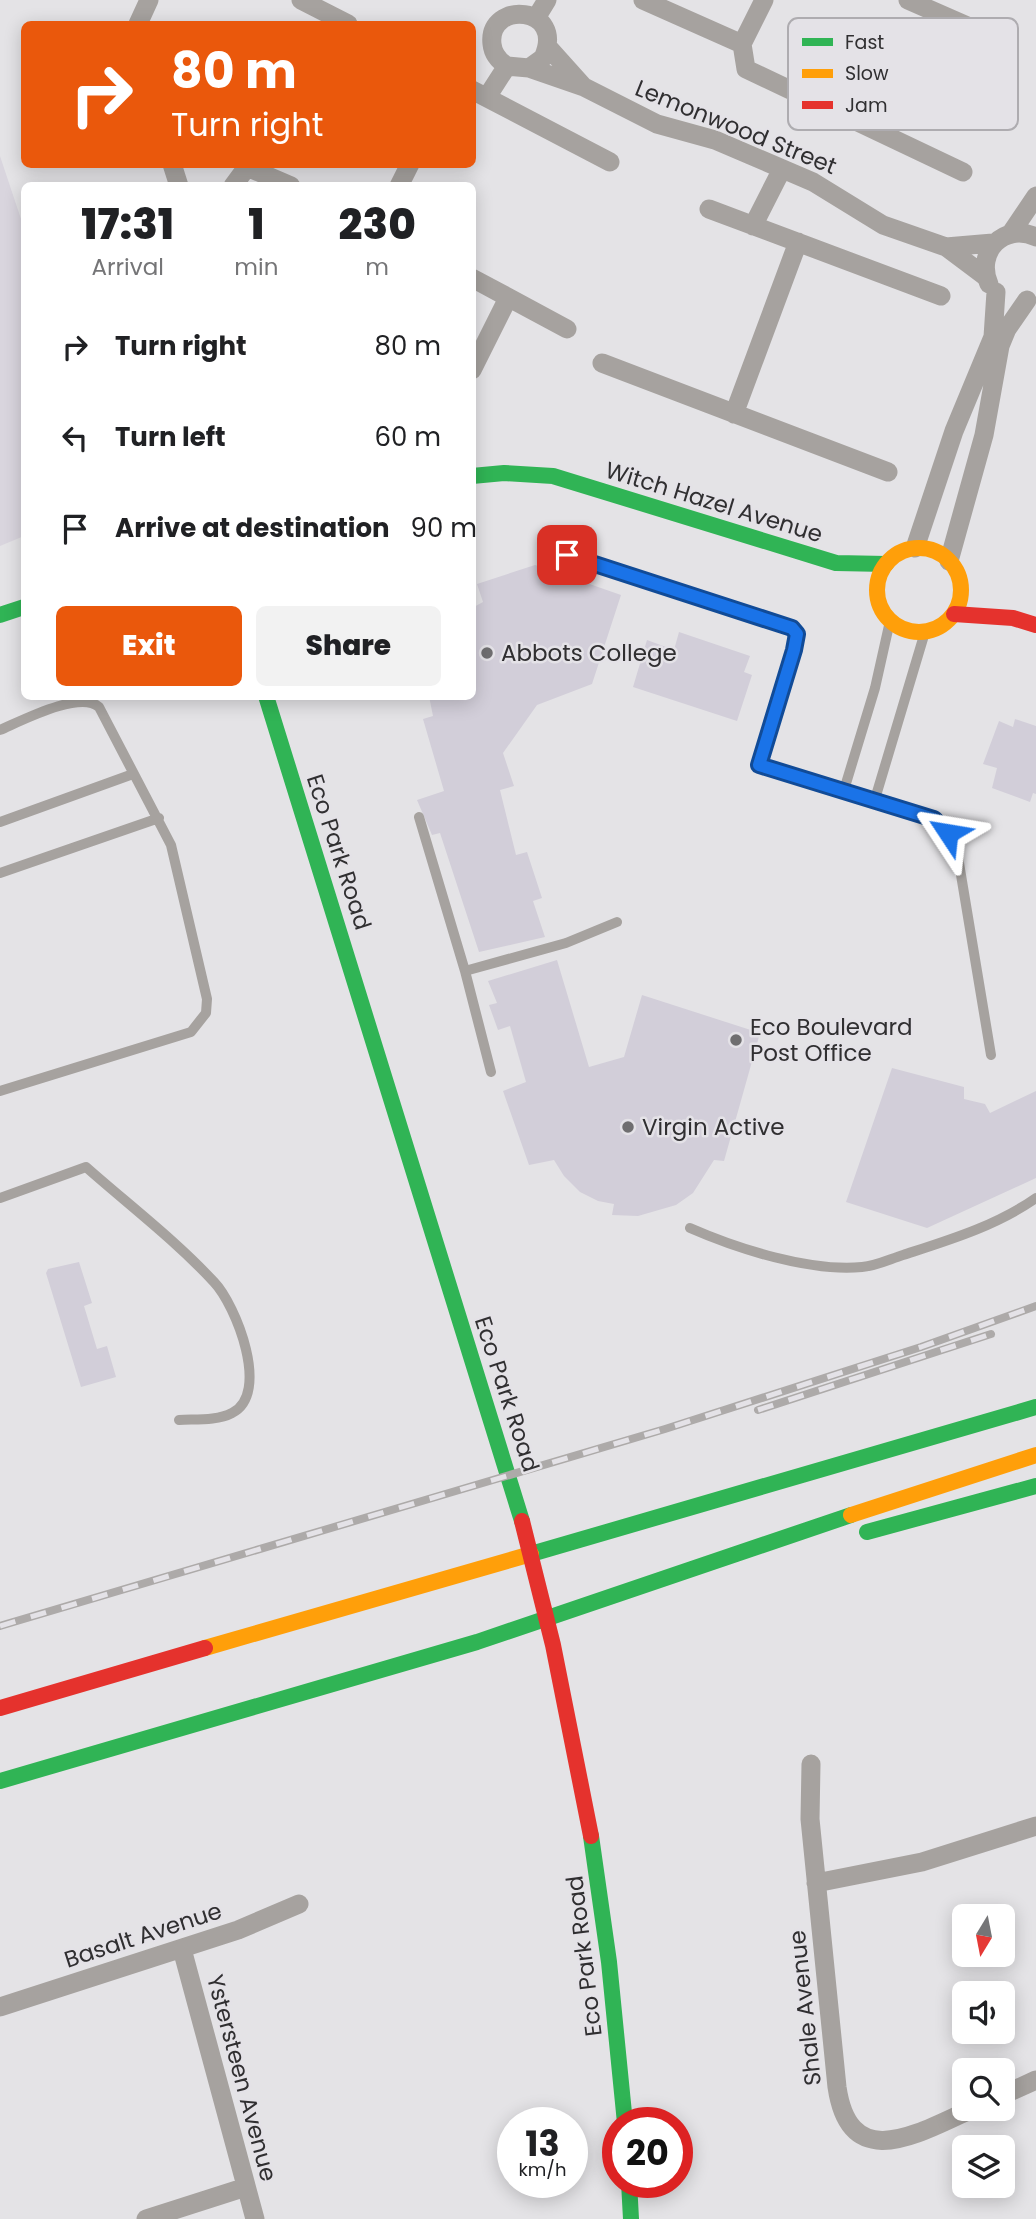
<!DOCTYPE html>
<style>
:root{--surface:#fff;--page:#f2f2f2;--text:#202124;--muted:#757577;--accent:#ea580c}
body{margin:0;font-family:Poppins,sans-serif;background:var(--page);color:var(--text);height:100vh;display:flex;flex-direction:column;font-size:26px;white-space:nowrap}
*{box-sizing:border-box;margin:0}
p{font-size:23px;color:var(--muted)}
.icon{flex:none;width:38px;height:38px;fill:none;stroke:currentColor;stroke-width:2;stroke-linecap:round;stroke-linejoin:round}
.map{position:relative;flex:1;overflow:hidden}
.side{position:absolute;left:21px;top:182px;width:455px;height:518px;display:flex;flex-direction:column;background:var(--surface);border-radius:10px;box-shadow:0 4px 18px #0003}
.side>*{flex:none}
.guide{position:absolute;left:21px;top:21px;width:455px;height:147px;border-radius:10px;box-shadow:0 4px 18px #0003;background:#ea580c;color:#fff;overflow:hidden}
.needle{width:46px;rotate:190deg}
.buttons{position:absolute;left:952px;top:1904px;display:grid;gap:14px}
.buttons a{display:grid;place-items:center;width:63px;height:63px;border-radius:10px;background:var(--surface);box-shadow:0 4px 18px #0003;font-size:35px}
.speed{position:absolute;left:497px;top:2107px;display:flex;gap:14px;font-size:35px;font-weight:700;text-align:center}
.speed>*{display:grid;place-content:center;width:91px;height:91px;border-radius:50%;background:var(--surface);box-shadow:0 4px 18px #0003;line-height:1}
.speed small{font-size:18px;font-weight:400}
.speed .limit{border:10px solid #d22;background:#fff;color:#111}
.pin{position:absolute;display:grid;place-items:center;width:60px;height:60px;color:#fff;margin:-30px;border-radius:14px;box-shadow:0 4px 10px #0006}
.me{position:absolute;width:77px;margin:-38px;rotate:303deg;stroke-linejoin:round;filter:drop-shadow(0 0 5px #0008)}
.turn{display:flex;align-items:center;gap:24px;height:147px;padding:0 35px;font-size:32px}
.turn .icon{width:91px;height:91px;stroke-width:2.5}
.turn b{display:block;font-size:49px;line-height:60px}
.eta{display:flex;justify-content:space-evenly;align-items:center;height:119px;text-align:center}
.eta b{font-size:42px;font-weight:800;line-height:49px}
.cta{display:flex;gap:14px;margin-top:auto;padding:14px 35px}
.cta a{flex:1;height:80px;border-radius:10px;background:var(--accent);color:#fff;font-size:28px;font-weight:800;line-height:80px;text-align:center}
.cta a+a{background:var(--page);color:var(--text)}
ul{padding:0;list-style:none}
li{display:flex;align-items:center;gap:21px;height:91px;padding:0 35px}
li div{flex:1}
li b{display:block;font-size:26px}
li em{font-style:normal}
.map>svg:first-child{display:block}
.built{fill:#d9d5de}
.building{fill:#d2ced9}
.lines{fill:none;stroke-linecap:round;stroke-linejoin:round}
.lane{stroke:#a6a29f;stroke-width:10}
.street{stroke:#a6a29f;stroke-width:19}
.fast{stroke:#30b455;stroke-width:16}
.slow{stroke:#ff9f0a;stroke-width:16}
.jam{stroke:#e5322d;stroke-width:16}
.rail-casing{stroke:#adaaa9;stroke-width:8}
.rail{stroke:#e4e2e7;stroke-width:5;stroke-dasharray:16;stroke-linecap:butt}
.route-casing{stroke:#114b97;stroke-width:18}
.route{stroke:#1a73e8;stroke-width:12}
.poi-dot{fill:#6f6e70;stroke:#e4e2e7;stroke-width:2.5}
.labels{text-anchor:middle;stroke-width:5;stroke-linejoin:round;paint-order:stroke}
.street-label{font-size:23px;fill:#302f31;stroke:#e4e2e7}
.poi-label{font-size:23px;fill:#302f31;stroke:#e4e2e7;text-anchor:start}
.key{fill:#e4e2e7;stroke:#aeacb0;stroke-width:2}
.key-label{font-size:19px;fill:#302f31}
</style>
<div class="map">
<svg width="1036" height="2219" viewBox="0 0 1036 2219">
<rect width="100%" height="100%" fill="#e4e3e6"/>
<path class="built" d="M0,156L24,228V536L0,546Z"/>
<path class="building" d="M535,565L621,595L592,684L537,705L503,753L514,786L500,790L516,855L527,852L542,898L533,901L545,937L479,952L440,833L432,835L417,800L444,791L423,719L433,716L429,696H472V608L483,602L477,584Z
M679,632L750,656L744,672L752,675L737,721L633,687L647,640L674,650Z
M1015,719L1036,726V794L1033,793L1030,802L992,788L997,768L983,764L999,721L1013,727Z
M557,960L589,1067L624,1057L642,995L760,1033L724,1161L714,1160L693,1193L676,1205L638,1216L612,1215L614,1204L598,1201L580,1192L564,1176L554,1160L529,1165L503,1091L526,1082L510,1026L498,1030L489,1005L497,1003L488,981Z
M892,1068L964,1087V1099L985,1104L990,1113L1036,1091V1178L927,1228L846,1202Z
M79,1262L92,1303L84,1306L97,1349L107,1346L116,1377L81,1387L46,1273L48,1269Z"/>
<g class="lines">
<path class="lane" d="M544,547L795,630V650L759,766L934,819L948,833L958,857L991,1055
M0,730C21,721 80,690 99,707L171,845L207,999L206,1013L191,1032L0,1091
M844,790L875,688L890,621
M875,799L925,632
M419,817L465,971L491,1072
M0,822L133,774
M0,873L159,818
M465,971L566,943L617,922
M0,1198L86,1167C129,1205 175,1240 214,1282C236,1305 271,1394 232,1413C217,1421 195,1419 179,1420
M690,1228C738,1249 810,1272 862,1267C876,1266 890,1259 903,1255C949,1240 996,1226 1036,1198"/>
<path class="street" d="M301,0L348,24
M643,0L742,44
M764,0L742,44L746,69L963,172
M908,0L1006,43
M536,18L547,0
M138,24L149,0
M548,47L583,86
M529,68L543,58C567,5 487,0 492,44C493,54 499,61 507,66L529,68L584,87L657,124L715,140L813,182L883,225L946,247L986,277
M472,90L610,162
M487,97L507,66
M172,164L179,186
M233,186L247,167L291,186
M399,186L410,164
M709,209L941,296
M753,226L782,169
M1011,233L1036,196
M946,247L993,243
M472,278L567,329
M989,284C975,252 1004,222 1036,237
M602,363L888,472
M472,370L508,298
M734,414L798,242
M915,548L954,431L993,337L996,292
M949,561L984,435L1000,346L1007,329L1027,300
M811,1764L810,1819L837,2087C850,2176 920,2132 972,2109
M816,1883L922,1862L1036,1826
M182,1949L255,2219
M0,2007L238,1930L299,1904
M1003,2095L1036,2080
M146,2219L246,2187"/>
<path class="fast" d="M472,476L504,473L553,476L836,563L886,564
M0,615L24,607
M266,696L522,1521
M867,1532L1036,1486
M531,1554L1036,1407
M0,1781L477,1642L851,1515
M591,1836L609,1962L625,2123
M629,2182L631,2219"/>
<path class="slow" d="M877 590a42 42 0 1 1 84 0a42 42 0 1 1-84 0Z
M851,1515L1036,1455
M205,1648L531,1554"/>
<path class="jam" d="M954,614L1013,618L1036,625
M522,1521L553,1645L591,1836
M0,1708L205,1648"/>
<g class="rail-casing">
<path id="rail" d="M758,1410L991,1334
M0,1626L665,1429L921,1347L1036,1306"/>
</g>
<use href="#rail" class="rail"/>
</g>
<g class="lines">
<g class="route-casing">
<path id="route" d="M567,555L792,628L797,634L794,650L759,765L934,819L948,833"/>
</g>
<use href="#route" class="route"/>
</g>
<g class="poi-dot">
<circle cx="487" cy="653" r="7"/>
<circle cx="736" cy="1040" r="7"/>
<circle cx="628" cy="1127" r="7"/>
</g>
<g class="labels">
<g class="street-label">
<text transform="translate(736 127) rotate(22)" y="8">Lemonwood Street</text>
<text transform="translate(714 502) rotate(17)" y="8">Witch Hazel Avenue</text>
<text transform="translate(339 852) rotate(72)" y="8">Eco Park Road</text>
<text transform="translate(507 1394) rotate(72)" y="8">Eco Park Road</text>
<text transform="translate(143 1935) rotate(-18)" y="8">Basalt Avenue</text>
<text transform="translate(584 1956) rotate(-97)" y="8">Eco Park Road</text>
<text transform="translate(805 2008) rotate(-96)" y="8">Shale Avenue</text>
<text transform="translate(242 2078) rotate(75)" y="8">Ystersteen Avenue</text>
</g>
<g class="poi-label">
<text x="501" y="661">Abbots College</text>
<text x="750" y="1035">Eco Boulevard<tspan x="750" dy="26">Post Office</tspan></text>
<text x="642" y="1135">Virgin Active</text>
</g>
</g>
<rect x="788" y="18" width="230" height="112" rx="10" class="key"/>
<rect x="802" y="38" width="31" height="8" fill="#30b455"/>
<rect x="802" y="69" width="31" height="9" fill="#ff9f0a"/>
<rect x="802" y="101" width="31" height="8" fill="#e5322d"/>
<g class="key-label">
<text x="845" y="49">Fast</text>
<text x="845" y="80">Slow</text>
<text x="845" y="112">Jam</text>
</g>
</svg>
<div class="buttons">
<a><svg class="needle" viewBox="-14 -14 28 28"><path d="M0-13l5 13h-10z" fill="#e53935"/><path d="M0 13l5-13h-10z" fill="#757577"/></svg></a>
<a><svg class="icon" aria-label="sound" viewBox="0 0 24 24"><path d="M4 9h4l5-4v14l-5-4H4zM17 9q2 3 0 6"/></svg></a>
<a><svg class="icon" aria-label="search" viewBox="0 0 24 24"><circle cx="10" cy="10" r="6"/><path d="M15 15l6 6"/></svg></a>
<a><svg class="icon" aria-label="layers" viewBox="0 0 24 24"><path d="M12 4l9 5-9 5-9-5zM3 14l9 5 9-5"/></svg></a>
</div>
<div class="speed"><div>13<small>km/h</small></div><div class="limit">20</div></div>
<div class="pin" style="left:567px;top:555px;background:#d93025"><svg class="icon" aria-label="arrive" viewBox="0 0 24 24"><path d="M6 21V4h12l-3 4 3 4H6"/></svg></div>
<svg class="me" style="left:948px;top:833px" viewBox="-20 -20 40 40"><path d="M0-17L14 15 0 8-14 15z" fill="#1a73e8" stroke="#fff" stroke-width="4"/></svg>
<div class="guide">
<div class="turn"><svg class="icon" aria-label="right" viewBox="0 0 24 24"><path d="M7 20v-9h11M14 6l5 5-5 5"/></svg><div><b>80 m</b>Turn right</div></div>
</div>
<section class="side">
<div class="eta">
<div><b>17:31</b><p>Arrival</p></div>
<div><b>1</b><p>min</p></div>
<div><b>230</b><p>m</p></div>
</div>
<ul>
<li><svg class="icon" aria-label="right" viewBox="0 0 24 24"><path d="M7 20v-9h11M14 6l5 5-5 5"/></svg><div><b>Turn right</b></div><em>80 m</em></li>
<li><svg class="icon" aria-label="left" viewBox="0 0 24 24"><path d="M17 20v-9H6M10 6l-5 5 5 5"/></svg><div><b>Turn left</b></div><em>60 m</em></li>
<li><svg class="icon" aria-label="arrive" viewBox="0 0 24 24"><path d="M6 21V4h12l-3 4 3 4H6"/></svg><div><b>Arrive at destination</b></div><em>90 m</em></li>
</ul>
<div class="cta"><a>Exit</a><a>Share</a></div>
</section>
</div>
